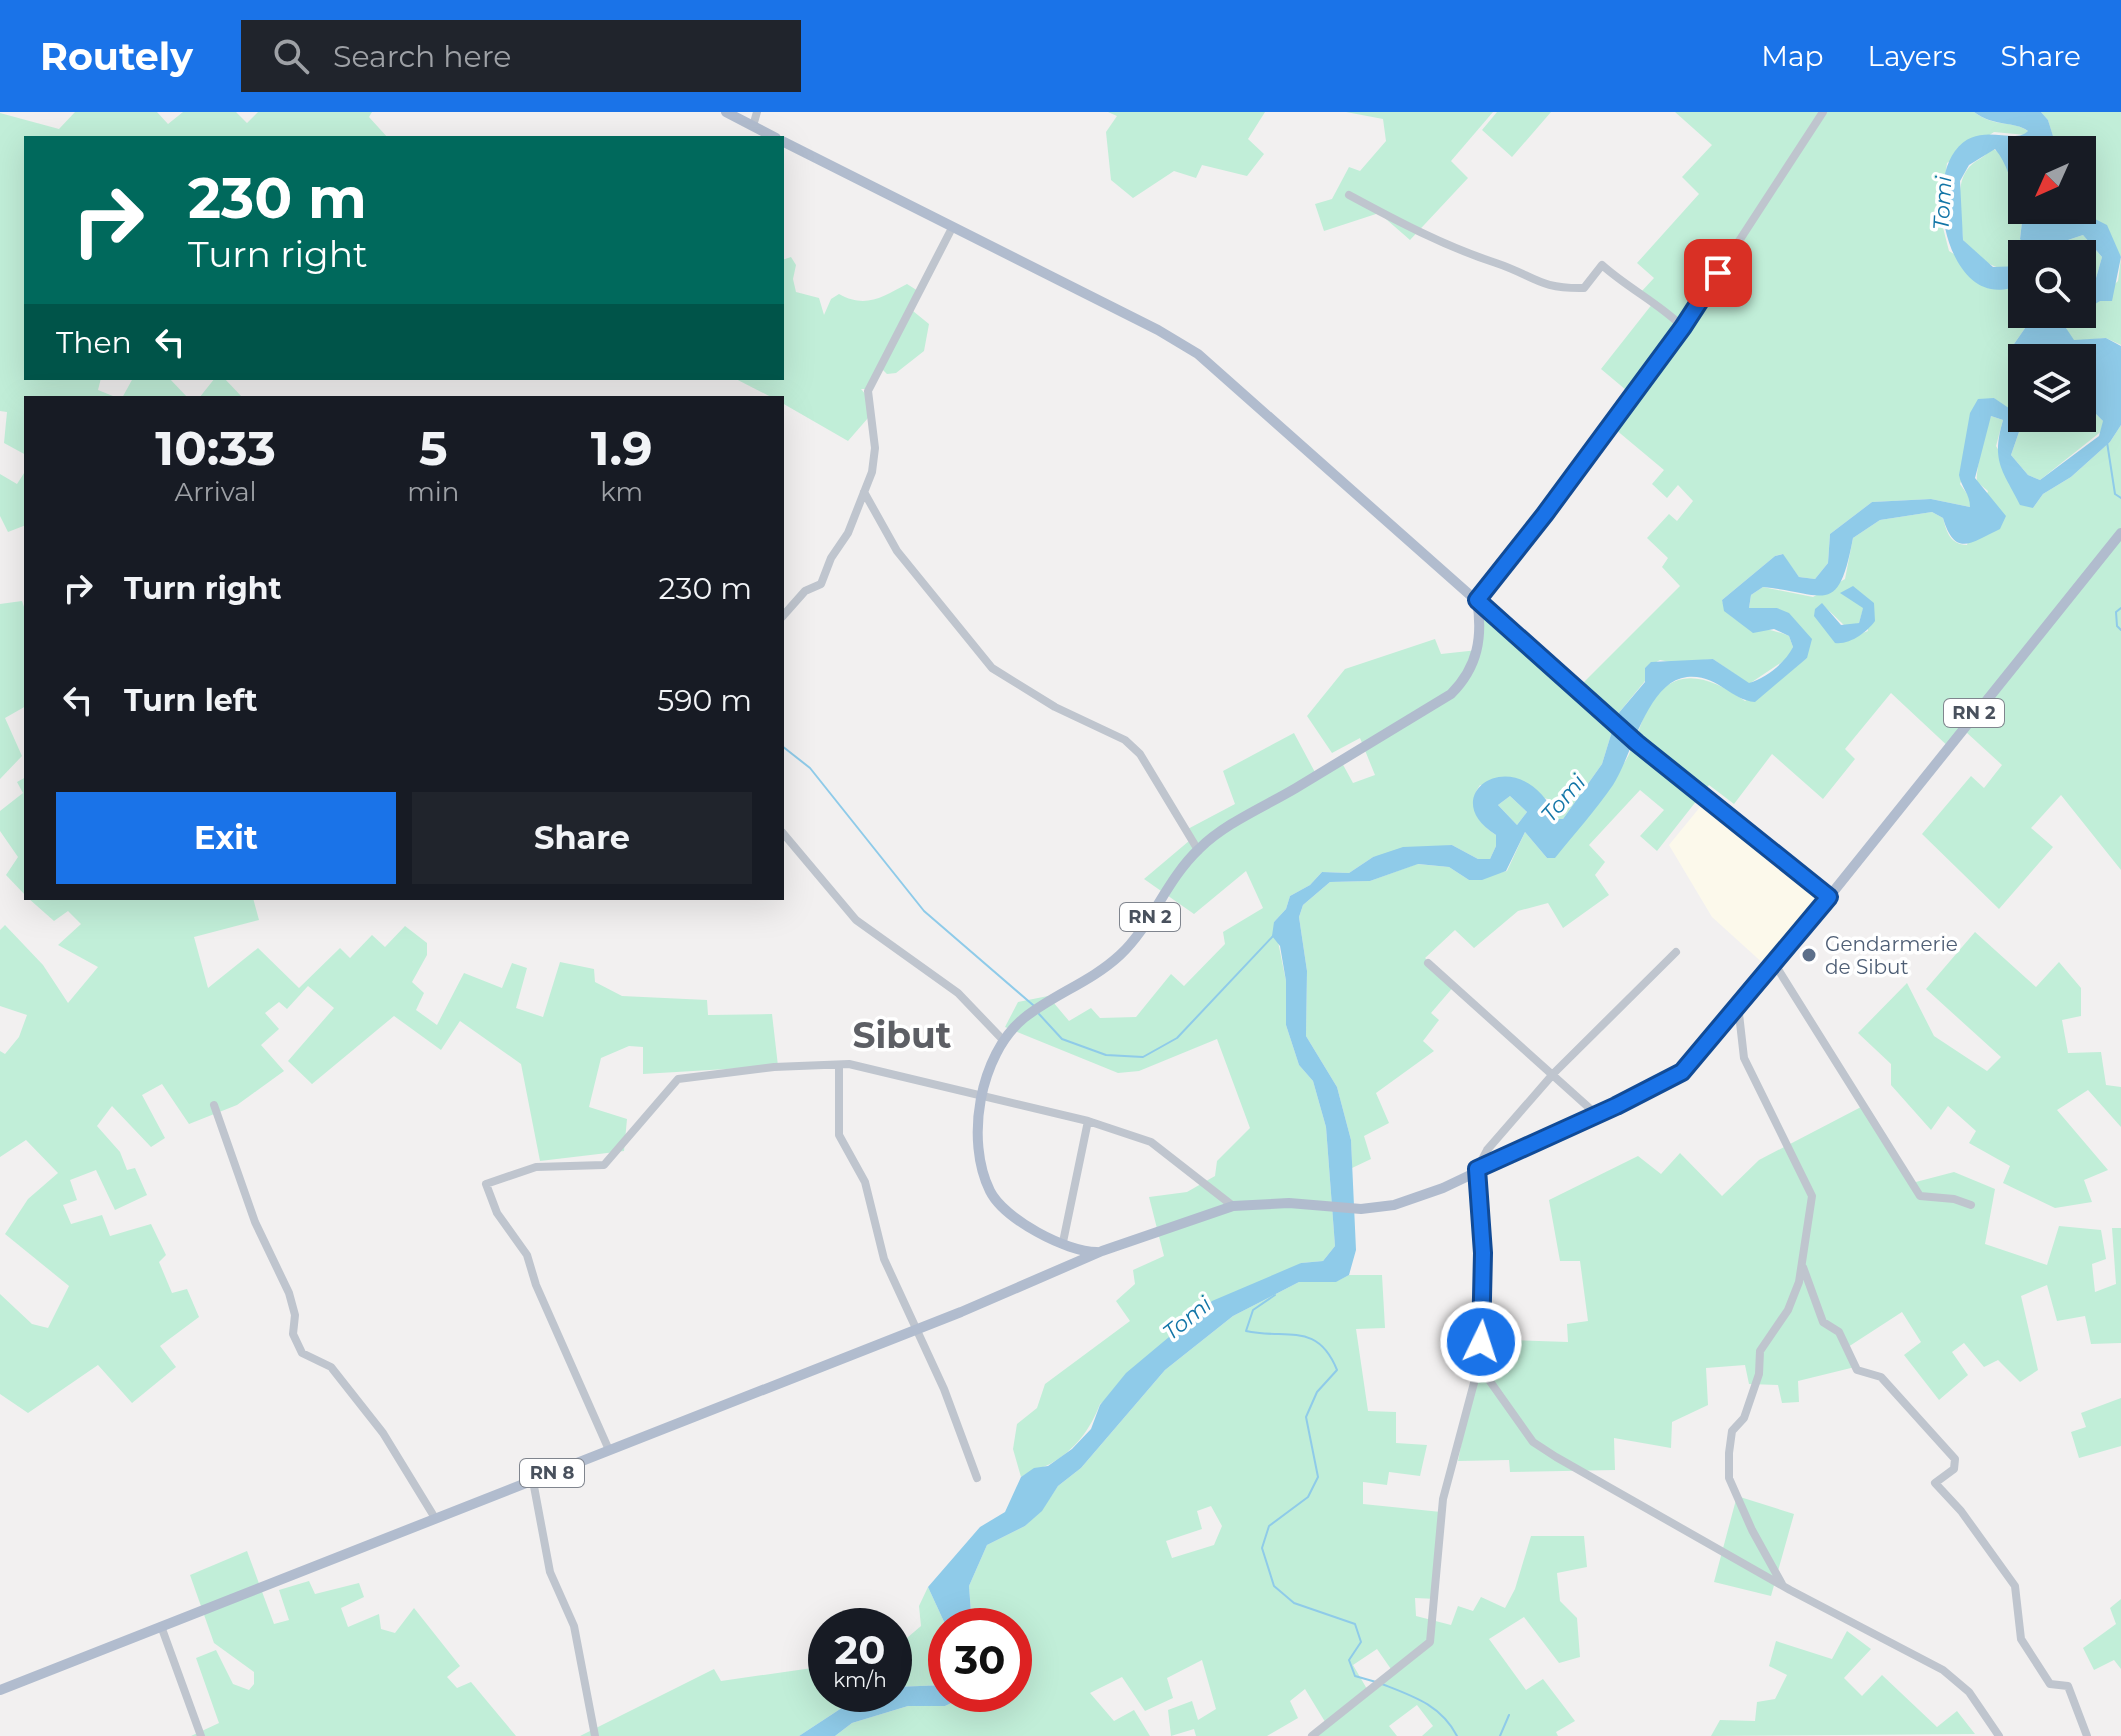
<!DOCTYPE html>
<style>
:root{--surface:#171b24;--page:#20242c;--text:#f1f3f6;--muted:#9ea1a6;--accent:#1a73e8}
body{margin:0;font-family:Montserrat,sans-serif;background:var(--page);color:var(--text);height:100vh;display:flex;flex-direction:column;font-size:30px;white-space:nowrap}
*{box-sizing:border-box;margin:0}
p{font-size:26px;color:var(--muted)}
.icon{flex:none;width:44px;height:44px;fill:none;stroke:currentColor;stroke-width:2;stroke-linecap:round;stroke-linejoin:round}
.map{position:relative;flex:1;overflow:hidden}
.drawer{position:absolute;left:24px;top:284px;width:760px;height:504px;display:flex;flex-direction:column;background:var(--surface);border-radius:0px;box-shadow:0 8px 32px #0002}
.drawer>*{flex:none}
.banner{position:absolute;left:24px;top:24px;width:760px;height:244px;border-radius:0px;box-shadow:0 8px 32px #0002;background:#00695c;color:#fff;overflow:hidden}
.needle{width:52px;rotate:225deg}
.tools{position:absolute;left:2008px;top:24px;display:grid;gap:16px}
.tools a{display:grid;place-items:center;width:88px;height:88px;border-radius:0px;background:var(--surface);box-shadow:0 8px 32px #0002;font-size:40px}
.speed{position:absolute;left:808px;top:1496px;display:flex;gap:16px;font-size:40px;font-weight:700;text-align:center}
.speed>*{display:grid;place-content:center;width:104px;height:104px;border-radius:50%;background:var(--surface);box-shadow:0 8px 32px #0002;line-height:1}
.speed small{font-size:20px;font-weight:400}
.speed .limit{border:12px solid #d22;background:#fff;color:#111}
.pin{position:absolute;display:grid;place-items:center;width:68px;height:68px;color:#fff;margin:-34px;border-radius:16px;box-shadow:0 4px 12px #0006}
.me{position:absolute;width:88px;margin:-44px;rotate:4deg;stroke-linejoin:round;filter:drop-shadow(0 0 6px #0008)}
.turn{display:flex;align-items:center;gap:28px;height:168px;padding:0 32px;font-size:36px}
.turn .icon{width:104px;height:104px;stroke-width:2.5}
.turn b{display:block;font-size:56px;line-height:68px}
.then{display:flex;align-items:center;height:76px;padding:0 32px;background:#0003;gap:16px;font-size:30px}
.eta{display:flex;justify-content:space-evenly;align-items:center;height:136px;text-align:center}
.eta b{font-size:48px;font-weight:700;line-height:56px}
.primary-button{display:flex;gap:16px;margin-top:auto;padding:16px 32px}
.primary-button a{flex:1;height:92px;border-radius:0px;background:var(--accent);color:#fff;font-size:32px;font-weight:700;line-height:92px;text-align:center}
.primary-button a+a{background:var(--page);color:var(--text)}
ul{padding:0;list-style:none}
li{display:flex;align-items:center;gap:24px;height:112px;padding:0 32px}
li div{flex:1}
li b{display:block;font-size:30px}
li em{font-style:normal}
header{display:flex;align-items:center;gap:48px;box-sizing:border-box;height:112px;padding:0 40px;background:var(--accent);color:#fff}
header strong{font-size:38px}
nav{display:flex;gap:44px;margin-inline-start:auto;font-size:28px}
.search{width:560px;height:72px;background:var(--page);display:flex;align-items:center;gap:20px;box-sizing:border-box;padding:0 28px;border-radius:0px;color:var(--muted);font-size:30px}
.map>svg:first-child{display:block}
.commercial{fill:#fcf9eb}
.green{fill:#c1eed8;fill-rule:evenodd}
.water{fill:#8fcbe9;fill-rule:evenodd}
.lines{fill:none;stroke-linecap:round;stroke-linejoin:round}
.stream{stroke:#8fcbe9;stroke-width:2}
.minor{stroke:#bfc5ce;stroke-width:8}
.major{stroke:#b1bcce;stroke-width:10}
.route-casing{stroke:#114b97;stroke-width:20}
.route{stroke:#1a73e8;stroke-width:14}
.service-dot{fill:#5c6f8a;stroke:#fff;stroke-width:3}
.labels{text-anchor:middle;stroke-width:7;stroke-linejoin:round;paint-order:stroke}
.shield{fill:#fff;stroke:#80858e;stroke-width:2}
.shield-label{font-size:18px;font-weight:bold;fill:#49515d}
.service-label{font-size:20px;fill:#4e5e75;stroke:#fff;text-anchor:start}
.water-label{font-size:22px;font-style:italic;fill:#1275a7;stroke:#fff}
.town-label{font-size:36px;font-weight:bold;fill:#5d5f65;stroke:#fff}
</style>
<header>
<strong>Routely</strong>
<div class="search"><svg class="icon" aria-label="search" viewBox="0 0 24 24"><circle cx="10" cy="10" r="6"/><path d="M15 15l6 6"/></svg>Search here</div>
<nav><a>Map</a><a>Layers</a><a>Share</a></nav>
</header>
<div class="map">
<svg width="2121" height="1624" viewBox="0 0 2121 1624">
<rect width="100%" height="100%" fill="#f2f0f0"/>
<path class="commercial" d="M1705,689L1826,786L1766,854L1712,805L1669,733Z"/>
<path class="green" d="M75,0H157L168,12L183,0H236L247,11L258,0H372L369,5L388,26H26V266H101L98,278L118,286H26V343L4,331L7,300L0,299V1L59,17Z
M1108,0H1265L1248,27L1264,42L1247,64L1202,53L1196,66L1174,59L1133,86L1111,68L1106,20L1117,4Z
M1346,0H1493L1451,49L1468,66L1410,128L1379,101L1324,119L1315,92L1332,87L1349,55L1360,59L1386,29L1383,7Z
M1497,0H1551L1512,45L1482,18Z
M1675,0H1974C1995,16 2013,8 2028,19L2026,23L1994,20L1947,51L1940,104L1949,139L2011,177L2022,171V202H2026L2030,209L2014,232L2018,250L2022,253V306H2082V246H2060L2064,240C2104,241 2093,268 2090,296L2103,309V318L2040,368L2028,363L2011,343L2019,320L1994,286L1960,372L1970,386V395L1931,387L1872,390L1830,422L1828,451L1815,467L1799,465L1782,442L1775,444L1722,488C1729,518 1765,513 1789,524L1793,535L1788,546L1749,572L1713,547L1675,551L1660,548L1645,556V569L1617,603L1602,652L1563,707H1557L1548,687L1480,673C1466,692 1477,711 1496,723V734L1490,747H1478L1452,733L1373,745L1349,761L1322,760L1310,773L1290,784L1286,797L1274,810L1286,869V913L1299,953L1313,969L1326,1015L1335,1134L1323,1149L1301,1151L1100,1292C1090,1318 1075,1338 1050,1352C1040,1357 1031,1358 1021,1365L1013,1337L1017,1312L1037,1296L1045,1272L1130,1209L1116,1189L1135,1172L1133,1158L1164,1144L1149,1085L1187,1080L1215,1064L1217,1049L1250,1016L1217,927L1139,959L1118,961L1005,915L1018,890L1048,884L1069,909L1091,896L1100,906L1136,905L1171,862L1184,874L1225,832L1223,820L1263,796L1246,759L1194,802L1144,767L1189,729L1184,719L1235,692L1223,659L1294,621L1317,664L1341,649L1353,671L1375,663L1360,626L1332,641L1307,604L1345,557L1435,527L1441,542L1478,538L1485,498L1574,580L1680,474L1662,455L1668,446L1647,426L1669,402L1677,409L1693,389L1678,373L1667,386L1652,372L1664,358L1609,312L1632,283L1601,257L1653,191L1641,180L1654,166L1637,151L1699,82L1682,65L1712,33Z
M2041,0H2121V145L2095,107L2050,98H2082V38H2057L2048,8Z
M1991,36C2012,44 2008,70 2022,85V98L2036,100L2022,110L2020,126L2034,142H2022V154C1995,163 1980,147 1963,128C1962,107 1954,76 1967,58C1973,48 1985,47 1991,36Z
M2083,123L2102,145L2096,166L2082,173V142H2050L2056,132Z
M791,145L796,153L793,167L796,180L819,186L824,203L831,187L839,182C866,197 882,185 907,172L918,179L908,195L929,212L924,239L896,261L887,262L878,253L870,277H861L866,283L868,306L848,329L782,291V286H773L734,266H782V148Z
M2121,146V233L2106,226L2074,229L2067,223L2065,207L2087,199L2118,169Z
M133,266H169L188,286H122Z
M215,266H224L243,286H199Z
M1991,304L2003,308L1996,334L2033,396L2043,382L2071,365L2110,330L2121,313V758L2061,683L2031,716L2053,735L1999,797L1922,722L1971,664L1984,676L2002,653L1966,620L1952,638L1891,581L1845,637L1855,647L1823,687L1772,642L1734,692L1709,673L1657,739L1640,724L1664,698L1640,678L1589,733L1605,750L1595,763L1609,783L1563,816L1548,791L1518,799L1474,836L1455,818L1425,846L1455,873L1431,901L1439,908L1423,929L1434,939L1376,981L1389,1011L1364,1024L1371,1047L1352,1056L1351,1028L1337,975L1306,924L1307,859L1299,805L1303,793L1330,770L1370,769L1417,752L1449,755L1469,768L1507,759L1525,720L1547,746C1572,715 1599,686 1622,654C1630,644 1635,627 1640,615C1662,554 1699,556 1745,589L1807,546L1777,496H1749L1751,483L1763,475L1813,485L1845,467L1853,426L1880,408L1932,400L1943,406C1947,421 1950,432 1967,433L1988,379L1977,370C1975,362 1986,312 1991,304ZM1822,492L1846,515L1859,511L1863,497L1868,519L1836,531Z
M26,358V413L8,420L0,404V362L17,372Z
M22,489L26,501V594L5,606L22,644L0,667V492Z
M26,665V784L6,763L18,745L0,719V699L23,681L17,670Z
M1510,684L1527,700L1517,713L1498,693Z
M28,786H253L259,808L194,825L208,876L258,836L299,876L340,836L350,846L372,823L385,835L405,814L427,831V843L412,870L424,881L416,898L437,913L464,861L502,876L512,851L527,856L516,896L543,905L560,850L594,857L595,870L622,884L707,888L708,903L772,902L778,954L643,962V935L629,934L601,946L589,995L627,1007L624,1039L540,1049L521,952L460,909L441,938L394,904L312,972L288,949L334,896L308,874L287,897L279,890L265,901L279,917L261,933L284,959L237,993L189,1012L162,972L142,983L165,1026L151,1035L112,994L97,1014L120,1040L127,1058L135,1056L147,1083L115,1098L96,1058L70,1068L77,1088L63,1093L71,1112L102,1103L110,1124L151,1112L166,1143L159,1150L172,1181L187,1177L199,1205L160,1234L176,1255L132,1291L98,1253L28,1301L0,1282V1182L32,1212L48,1216L69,1174L5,1122L28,1087L58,1061L26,1028L0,1045V939L5,942L19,925L27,903L0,894V818L5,813L43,853L68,891L98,855L58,833L81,812L68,799L54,809Z
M1975,820L2036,875L2059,850L2081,876V904L2062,908L2068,941L2101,940L2106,973L2121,975V1015L2088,978L2057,998L2108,1058L2084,1068L2092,1090L2055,1096L2003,1071L2010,1054L1969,1031L1976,1019L1948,994L1931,1018L1891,973V952L1858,921L1907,871L1934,924L1987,959L2001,945L1926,877Z
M1861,995L1912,1071L1954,1060L1995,1077L1985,1132L2047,1153L2059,1114L2101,1118L2106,1147L2092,1152L2095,1180L2116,1172L2112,1116H2121V1231L2091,1232L2085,1204L2057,1209L2047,1173L2021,1184L2038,1258L2020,1270L1998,1248L1984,1255L1964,1231L1952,1240L1968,1263L1939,1288L1904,1243L1921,1230L1902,1200L1848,1235L1855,1255L1798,1269L1799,1290L1782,1291L1778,1273L1749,1272L1745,1253L1706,1256L1708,1293L1672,1310L1671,1336L1614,1326L1615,1358L1510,1360L1509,1348L1458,1349L1478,1247L1509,1250V1228L1568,1230L1567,1212L1588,1209L1580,1149H1560L1549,1088L1638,1044L1661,1062L1680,1041L1722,1084L1759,1048Z
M1349,1163H1382L1385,1216L1356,1217L1368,1299L1396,1300V1331L1427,1333L1420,1364L1389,1360L1387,1373L1363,1370V1392L1441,1400L1437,1487L1415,1486L1416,1504L1451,1513L1458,1494L1473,1499L1481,1485L1505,1496L1515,1477L1531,1424H1584L1587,1455L1557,1461L1560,1489L1577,1506L1580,1545L1559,1551L1524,1505L1489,1527L1526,1578L1543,1567L1575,1609L1556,1620L1558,1624H1422L1433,1614L1417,1593L1389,1614L1397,1624H1314L1327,1613L1305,1577L1290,1589L1298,1606L1267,1624H1196L1194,1617L1171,1624L1168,1598L1192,1589L1198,1608L1216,1597L1202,1548L1167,1566L1173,1586L1145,1599L1122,1565L1090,1581L1114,1609L1134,1598L1150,1624H835L852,1611L908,1594H945L971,1582H1014V1514H972L969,1474L987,1433L1025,1414L1041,1399L1058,1374L1081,1356L1165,1258L1233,1204L1299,1170H1335ZM1211,1394L1222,1414L1214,1433L1172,1446L1166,1429L1202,1417L1197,1399ZM1377,1537L1393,1560L1367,1577L1353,1553Z
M2121,1286V1334L2079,1346L2071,1320L2086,1315L2081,1301Z
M1737,1384L1794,1402L1771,1484L1714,1470Z
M247,1439L274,1512L289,1508L279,1478L309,1469L315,1482L359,1471L364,1485L341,1496L348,1515L379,1502L381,1517L395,1521L414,1496L460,1554L447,1565L457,1576L471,1570L516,1624H191L219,1611L196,1546L216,1538L233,1572L249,1578L254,1572V1560L214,1531L190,1463Z
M928,1475L946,1514V1573L894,1575V1537L921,1514L919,1494Z
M2121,1487V1557L2114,1548L2094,1558L2083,1536L2116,1512L2110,1496Z
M1847,1519L1871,1537L1844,1566L1862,1584L1882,1563L1937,1615L1957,1599L1975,1622L1711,1624L1720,1608L1755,1609L1757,1590L1775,1587L1787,1563L1769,1554L1776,1529L1832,1547Z
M826,1554V1582H863L799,1624H580L714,1557L721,1569Z"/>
<path class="water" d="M1974,0H2041L2048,8L2057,37L2022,38V85C2009,71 2008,52 1995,37L1969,53L1960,69L1963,128L1993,155L2022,154V171C1955,208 1922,84 1955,39C1978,7 2014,34 2028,19C2015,9 1994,15 1974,0Z
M2034,98L2095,107L2107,113L2121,145L2112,189H2100L2082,200V173L2096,166L2102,145L2083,123L2056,132L2050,142H2034L2020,127L2022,110L2036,101Z
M2026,202H2075L2066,207L2064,213L2074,228L2106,226L2121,234V313L2110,330L2071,365L2043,382L2033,396L2020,393C2002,357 1991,350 2003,308L1991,304L1975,366L2006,404L2000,417C1971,431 1955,446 1943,406L1932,400L1880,408L1853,426C1838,505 1827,482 1763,475L1751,483L1749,496H1777L1789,501L1812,527L1807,546L1755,590C1730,588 1718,562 1687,565C1647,569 1632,644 1613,673C1596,698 1574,722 1555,746H1547L1525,720L1506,759L1482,768H1469L1449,755L1418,752L1370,769L1330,770L1303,793L1299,805L1307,859L1306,924L1337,975L1351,1028L1356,1138L1349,1163L1336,1170H1299L1233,1204L1165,1258L1081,1356L1058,1374L1042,1399L1025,1414L987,1433L969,1474L972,1514H946L928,1475L980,1415L1005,1400L1021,1365L1034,1356L1048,1354L1072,1337L1091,1317L1100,1293L1126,1261L1212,1189L1301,1151L1323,1149L1335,1134L1326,1015L1313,969L1299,953L1286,913V869L1280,834L1272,824L1274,810L1286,797L1290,784L1310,773L1322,760L1349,761L1373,745L1403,735L1452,733L1478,747H1490L1496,734V723C1431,683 1520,623 1557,707H1563L1602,652L1617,603L1645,570V556L1651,550L1713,547L1749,571C1766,566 1785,551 1793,535L1789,524L1774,517L1753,521L1724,499L1722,488L1775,444L1783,442L1799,465L1815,467L1828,451L1830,422L1872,390L1931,387L1970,395C1970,382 1961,375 1959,363L1970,301L1978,287L1994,286L2019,303V320L2011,343L2028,363L2040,368L2099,324L2103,309L2090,296L2083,276L2095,256C2089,245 2076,241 2064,241L2060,246H2022V253L2014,247V232L2030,209ZM1510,684L1527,700L1517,713L1498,693Z
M1853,474L1874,491L1875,509C1867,520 1850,533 1835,531L1814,504L1815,497L1822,491L1841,513L1859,511L1863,496L1840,481Z
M946,1573V1582H971L945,1594H908L852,1611L835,1624H799L863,1582H894V1575Z"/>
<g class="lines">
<path class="stream" d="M2107,330L2115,382L2121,386
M2121,496L2116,500L2117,514L2121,518
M782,634L810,656L924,799L1033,893
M1039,902L1062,927L1106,943L1143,945L1177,926L1274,823
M1275,1183L1253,1198L1246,1219C1287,1228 1317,1209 1337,1258L1317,1280L1306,1305L1318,1365L1308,1385L1269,1414L1262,1436L1274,1474L1294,1491L1355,1512L1361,1530L1349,1548L1355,1564L1376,1570
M1382,1572C1413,1584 1441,1593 1457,1624
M1500,1624L1509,1603"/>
<path class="minor" d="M753,14L757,0
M1349,83C1397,109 1444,134 1496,151C1535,164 1538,177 1584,176L1602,153C1629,177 1657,190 1683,215
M864,380L897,439L992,556L1055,595L1125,628L1140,642L1198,738
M1477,488L1683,215L1823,0
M782,505L805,479L821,472L831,446L848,421L872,360L875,336L868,279L952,116
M782,720L856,808L958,881L1004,929
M1428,851L1596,1002
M1774,851L1920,1084L1954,1087L1971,1093
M1738,893L1744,946L1812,1084L1799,1170L1788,1198L1760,1239L1759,1262L1744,1306L1732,1319L1729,1341V1366L1752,1418L1782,1472
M839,954V1023L865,1070L884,1147L944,1277L977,1366
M214,993L255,1110L289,1181L295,1203L293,1222L302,1241L331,1255L383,1321L435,1406
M1063,1130L1088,1009
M1803,1155L1823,1210L1839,1220L1857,1258L1881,1265L1955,1347L1954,1357L1935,1371L1961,1399L2015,1474L2021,1527L2050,1572L2068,1574L2087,1624
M1477,1251L1533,1330L1556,1345L1790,1478L1943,1558L1969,1580L1999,1624
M609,1338L536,1173L527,1143L497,1101L486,1072L536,1055L604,1053L678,967L774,955L849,952L1088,1009L1151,1030L1233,1094
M533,1369L550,1460L574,1514L595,1624
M161,1514L201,1624
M1312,1624L1430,1530L1443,1387L1482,1241L1483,1141L1477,1057L1487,1038L1554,961L1676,840"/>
<path class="major" d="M726,0L776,26
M782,29L1158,218L1198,242L1637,631L1829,785
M1097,1140C1066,1140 1004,1107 990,1079C965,1029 979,943 1024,906C1054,882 1091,870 1120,843C1152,813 1166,768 1199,737C1225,711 1264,695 1296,676C1348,645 1399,613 1451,582C1478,555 1483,525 1477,488
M0,1578L961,1200L1102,1139L1233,1094L1289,1091L1361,1097L1394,1093L1443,1076L1666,970L1682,960L1829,785L2121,421"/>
</g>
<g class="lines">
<g class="route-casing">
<path id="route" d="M1481,1230L1483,1141L1477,1057L1616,994L1682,960L1829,785L1637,631L1477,488L1545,402L1683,215L1718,161"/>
</g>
<use href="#route" class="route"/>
</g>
<circle class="service-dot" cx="1809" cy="843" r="8"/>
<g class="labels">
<g class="shield">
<rect x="1944" y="587" width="60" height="28" rx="6"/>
<rect x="1120" y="791" width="60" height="28" rx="6"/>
<rect x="520" y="1347" width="64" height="28" rx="6"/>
</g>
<g class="shield-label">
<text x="1974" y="607">RN 2</text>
<text x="1150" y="811">RN 2</text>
<text x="552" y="1367">RN 8</text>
</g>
<g class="service-label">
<text x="1825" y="839">Gendarmerie<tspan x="1825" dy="23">de Sibut</tspan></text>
</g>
<g class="water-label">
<text transform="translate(1942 91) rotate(-87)" y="8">Tomi</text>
<text transform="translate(1563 686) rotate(-49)" y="8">Tomi</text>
<text transform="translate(1187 1206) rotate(-39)" y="8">Tomi</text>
</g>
<g class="town-label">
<text x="902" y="936">Sibut</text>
</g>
</g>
</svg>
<div class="tools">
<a><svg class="needle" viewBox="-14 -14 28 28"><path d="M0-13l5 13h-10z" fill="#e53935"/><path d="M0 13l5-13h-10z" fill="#9ea1a6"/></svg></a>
<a><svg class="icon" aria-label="search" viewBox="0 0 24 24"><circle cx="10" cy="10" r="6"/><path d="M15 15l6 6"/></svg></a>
<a><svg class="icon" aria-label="layers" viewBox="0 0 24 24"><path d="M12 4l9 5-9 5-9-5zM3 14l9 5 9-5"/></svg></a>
</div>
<div class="speed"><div>20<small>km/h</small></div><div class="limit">30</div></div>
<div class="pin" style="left:1718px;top:161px;background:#d93025"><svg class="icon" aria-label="arrive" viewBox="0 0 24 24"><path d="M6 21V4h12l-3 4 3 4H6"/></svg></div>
<svg class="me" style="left:1481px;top:1230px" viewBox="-20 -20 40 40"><circle r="17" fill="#1a73e8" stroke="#fff" stroke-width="3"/><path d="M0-11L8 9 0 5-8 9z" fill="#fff"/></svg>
<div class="banner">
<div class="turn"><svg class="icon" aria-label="right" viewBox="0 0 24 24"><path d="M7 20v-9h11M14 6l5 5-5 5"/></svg><div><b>230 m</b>Turn right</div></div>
<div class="then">Then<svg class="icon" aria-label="left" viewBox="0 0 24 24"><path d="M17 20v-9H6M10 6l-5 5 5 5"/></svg></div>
</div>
<section class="drawer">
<div class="eta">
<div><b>10:33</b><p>Arrival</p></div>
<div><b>5</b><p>min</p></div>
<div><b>1.9</b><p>km</p></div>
</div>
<ul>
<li><svg class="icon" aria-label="right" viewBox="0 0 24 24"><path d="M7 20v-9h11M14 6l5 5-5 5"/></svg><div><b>Turn right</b></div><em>230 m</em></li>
<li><svg class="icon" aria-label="left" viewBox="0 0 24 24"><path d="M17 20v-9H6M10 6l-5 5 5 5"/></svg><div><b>Turn left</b></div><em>590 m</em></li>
</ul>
<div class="primary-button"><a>Exit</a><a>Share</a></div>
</section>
</div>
